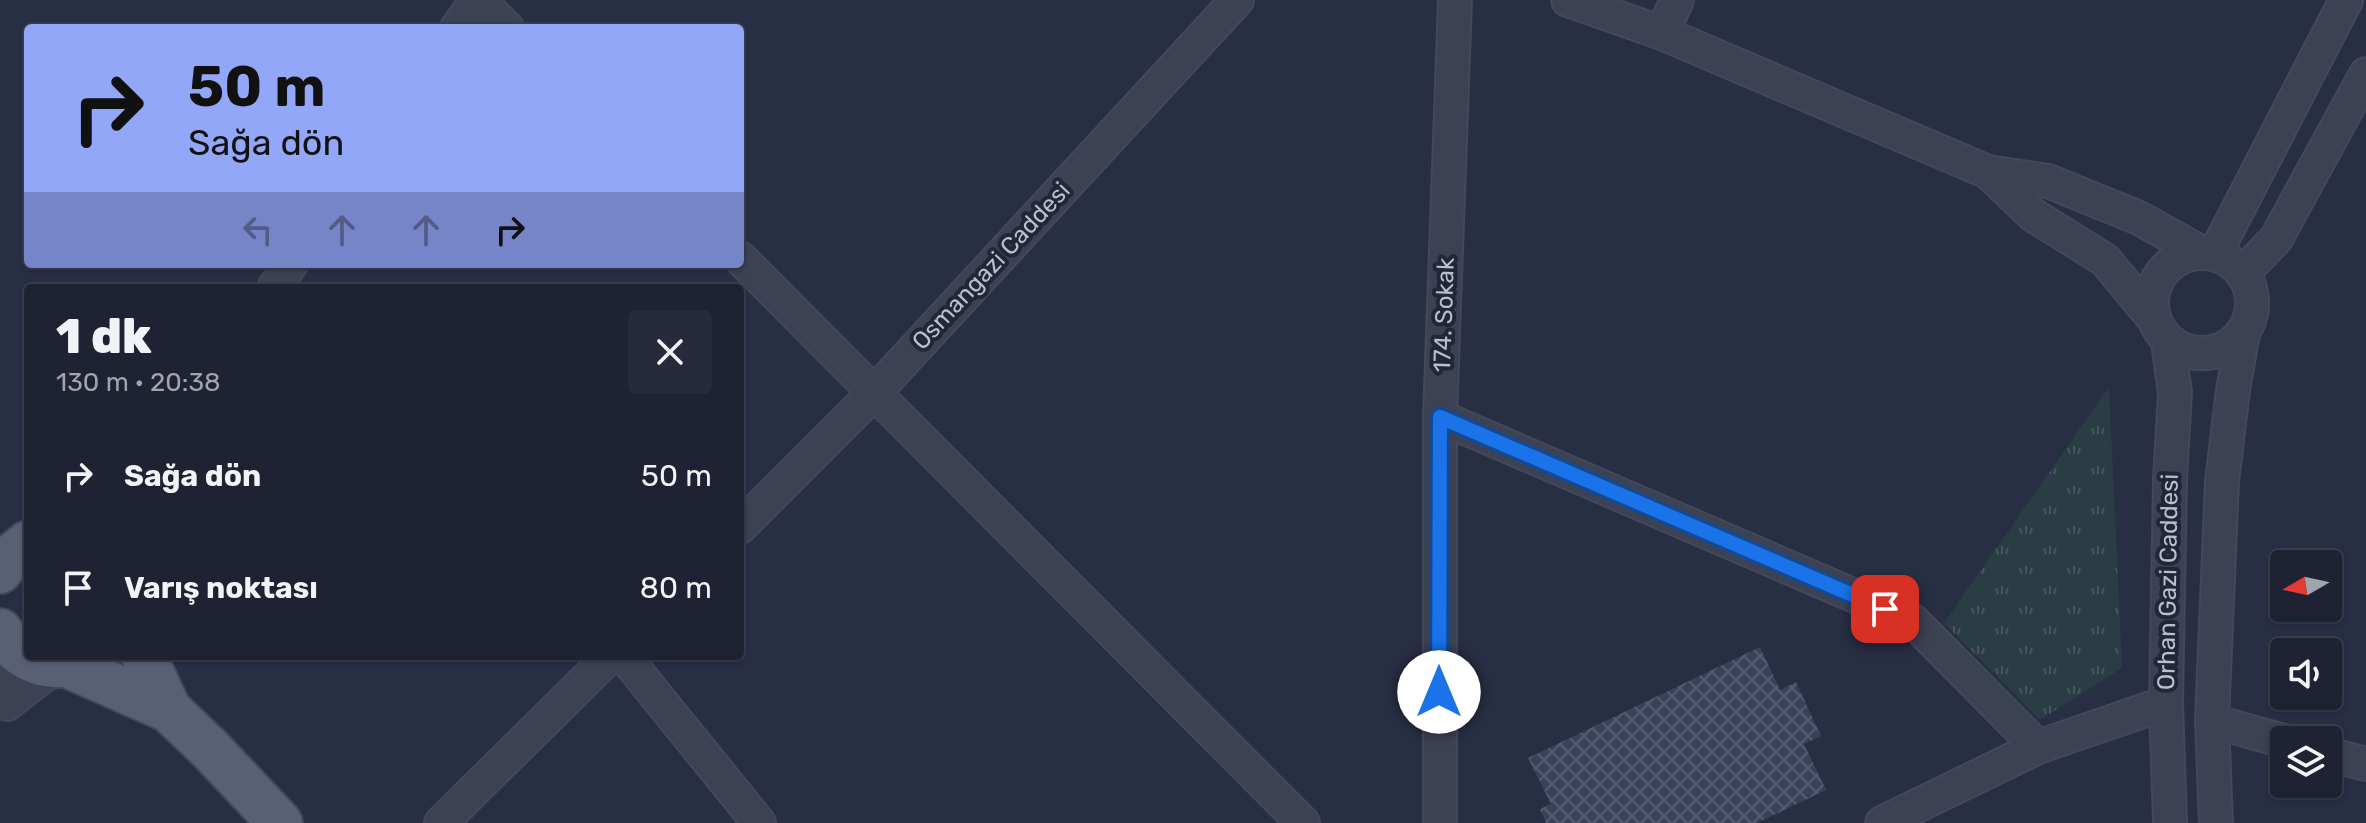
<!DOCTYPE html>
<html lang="tr">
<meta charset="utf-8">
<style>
:root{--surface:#1e2233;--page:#262a3b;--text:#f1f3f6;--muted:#a1a4ac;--line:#3c3f4e}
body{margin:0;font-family:Rubik,sans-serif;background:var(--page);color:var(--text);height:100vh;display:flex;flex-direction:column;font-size:30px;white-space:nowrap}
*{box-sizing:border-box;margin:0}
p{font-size:26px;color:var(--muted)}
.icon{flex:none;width:44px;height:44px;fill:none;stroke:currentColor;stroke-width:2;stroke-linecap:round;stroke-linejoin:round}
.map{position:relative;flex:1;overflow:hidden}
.sheet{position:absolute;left:24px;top:284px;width:720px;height:376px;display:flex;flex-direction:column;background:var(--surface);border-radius:8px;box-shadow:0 2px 6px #0004,0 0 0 2px var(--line)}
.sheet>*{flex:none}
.banner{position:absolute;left:24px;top:24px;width:720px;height:244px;border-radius:8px;box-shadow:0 2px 6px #0004,0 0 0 2px var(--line);background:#93a7f9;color:#111;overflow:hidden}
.needle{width:52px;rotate:261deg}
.controls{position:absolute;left:2270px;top:550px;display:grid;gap:16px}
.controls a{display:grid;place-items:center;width:72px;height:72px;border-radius:8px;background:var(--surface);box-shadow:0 2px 6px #0004,0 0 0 2px var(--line);font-size:40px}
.pin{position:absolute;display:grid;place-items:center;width:68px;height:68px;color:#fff;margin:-34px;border-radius:16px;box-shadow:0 4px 12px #0006}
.me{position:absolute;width:88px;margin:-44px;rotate:0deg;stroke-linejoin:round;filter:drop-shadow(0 0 6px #0008)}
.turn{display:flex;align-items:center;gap:28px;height:168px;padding:0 32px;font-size:36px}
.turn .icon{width:104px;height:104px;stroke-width:2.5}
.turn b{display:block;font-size:56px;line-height:68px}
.lanes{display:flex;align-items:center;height:76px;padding:0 32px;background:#0003;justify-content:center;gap:40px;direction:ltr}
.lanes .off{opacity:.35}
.round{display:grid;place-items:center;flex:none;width:84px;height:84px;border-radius:8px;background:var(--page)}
.headline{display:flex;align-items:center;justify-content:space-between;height:136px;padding:0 32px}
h1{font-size:48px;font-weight:800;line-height:60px}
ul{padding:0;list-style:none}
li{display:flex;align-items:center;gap:24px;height:112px;padding:0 32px}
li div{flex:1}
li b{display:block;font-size:30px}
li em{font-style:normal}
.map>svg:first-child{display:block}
.park{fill:url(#park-tufts)}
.building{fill:url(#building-cross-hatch)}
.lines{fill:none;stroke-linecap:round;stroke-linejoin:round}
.street-casing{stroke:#43485a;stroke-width:36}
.primary-casing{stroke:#43485a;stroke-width:48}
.street{stroke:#3c4154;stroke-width:32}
.primary{stroke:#5a6074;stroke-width:44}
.route-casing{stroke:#114b97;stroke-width:20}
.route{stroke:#1a73e8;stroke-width:14}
.labels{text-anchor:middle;stroke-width:8;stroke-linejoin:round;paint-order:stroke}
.street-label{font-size:24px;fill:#babecd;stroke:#212639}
</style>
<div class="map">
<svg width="2366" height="823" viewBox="0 0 2366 823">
<defs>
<pattern id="park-tufts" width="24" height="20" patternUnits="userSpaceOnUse" patternTransform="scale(2)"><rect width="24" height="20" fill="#2a3d45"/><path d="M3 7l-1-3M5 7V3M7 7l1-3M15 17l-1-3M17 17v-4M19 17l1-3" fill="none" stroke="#47575f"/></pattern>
<pattern id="building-cross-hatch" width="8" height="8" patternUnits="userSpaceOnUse" patternTransform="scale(2)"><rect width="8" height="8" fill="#3a425a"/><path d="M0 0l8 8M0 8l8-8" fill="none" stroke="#545c70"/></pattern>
</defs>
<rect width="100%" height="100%" fill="#282e44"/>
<path class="park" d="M2109,387L2122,668L2040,720L1944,623Z"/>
<path class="building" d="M1760,647L1780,690L1796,682L1821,736L1804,744L1826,790L1757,823H1546L1540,809L1551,804L1528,758Z"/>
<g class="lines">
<g class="street-casing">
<path id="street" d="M479,0L507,28
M1568,0L1662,33L1988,172
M457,28L477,0
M1662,33L1677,0
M2152 303a50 50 0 1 1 100 0a50 50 0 1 1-100 0Z
M2215,254L2346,0
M740,258L1303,823
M2243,273L2276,239L2366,74
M274,288L291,264
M2154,319L2105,260L2033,215L1988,172L2048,181L2139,218L2200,252
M2168,342L2175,393L2170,479L2166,703L2170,823
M1440,417L1913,621L2038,747
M740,527L875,392L1237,0
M9,644L7,704L56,666
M624,656L759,823
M2212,721L2284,741
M2328,754L2366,764
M441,823L610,656
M1440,823V417L1455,0
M1882,823L2038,747L2166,703
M2216,823L2212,721L2222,482L2233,390L2243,333"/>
</g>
<g class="primary-casing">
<path id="primary" d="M0,571L7,560L28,543
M0,631C22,663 54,675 90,656
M67,665L169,710L144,656
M169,710L210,749L280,823"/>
</g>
<use href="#street" class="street"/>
<use href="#primary" class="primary"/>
</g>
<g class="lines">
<g class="route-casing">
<path id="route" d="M1439,692L1440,417L1885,609"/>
</g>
<use href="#route" class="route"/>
</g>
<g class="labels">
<g class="street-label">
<text transform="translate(991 266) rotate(-47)" y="8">Osmangazi Caddesi</text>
<text transform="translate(1444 315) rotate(-88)" y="8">174. Sokak</text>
<text transform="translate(2168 582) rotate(-89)" y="8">Orhan Gazi Caddesi</text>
</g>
</g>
</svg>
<div class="controls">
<a><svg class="needle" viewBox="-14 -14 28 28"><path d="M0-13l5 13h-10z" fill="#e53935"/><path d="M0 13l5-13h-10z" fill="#a1a4ac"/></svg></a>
<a><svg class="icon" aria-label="sound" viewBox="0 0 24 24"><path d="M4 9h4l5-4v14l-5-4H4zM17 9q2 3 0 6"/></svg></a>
<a><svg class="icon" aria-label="layers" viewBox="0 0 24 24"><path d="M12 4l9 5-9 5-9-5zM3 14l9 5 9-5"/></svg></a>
</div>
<div class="pin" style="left:1885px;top:609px;background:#d93025"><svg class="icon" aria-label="arrive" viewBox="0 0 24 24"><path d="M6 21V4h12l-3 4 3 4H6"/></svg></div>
<svg class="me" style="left:1439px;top:692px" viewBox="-20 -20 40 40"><circle r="19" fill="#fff"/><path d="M0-13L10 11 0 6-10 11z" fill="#1a73e8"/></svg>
<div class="banner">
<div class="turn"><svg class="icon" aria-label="right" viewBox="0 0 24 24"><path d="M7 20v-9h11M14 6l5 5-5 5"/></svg><div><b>50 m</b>Sağa dön</div></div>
<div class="lanes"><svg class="icon off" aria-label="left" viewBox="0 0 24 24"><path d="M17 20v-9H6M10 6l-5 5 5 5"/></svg><svg class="icon off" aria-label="ahead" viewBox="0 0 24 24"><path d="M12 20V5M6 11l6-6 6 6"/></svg><svg class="icon off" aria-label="ahead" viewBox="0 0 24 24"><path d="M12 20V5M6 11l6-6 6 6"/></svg><svg class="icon" aria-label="right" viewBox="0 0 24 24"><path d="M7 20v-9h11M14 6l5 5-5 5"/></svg></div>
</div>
<section class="sheet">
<div class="headline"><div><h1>1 dk</h1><p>130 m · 20:38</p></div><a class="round"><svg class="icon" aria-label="close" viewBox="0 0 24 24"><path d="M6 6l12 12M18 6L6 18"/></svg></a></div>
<ul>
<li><svg class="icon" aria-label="right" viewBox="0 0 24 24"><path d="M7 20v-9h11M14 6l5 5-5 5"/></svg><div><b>Sağa dön</b></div><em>50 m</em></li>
<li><svg class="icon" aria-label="arrive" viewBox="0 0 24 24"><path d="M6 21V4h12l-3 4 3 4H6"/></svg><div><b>Varış noktası</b></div><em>80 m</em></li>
</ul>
</section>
</div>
